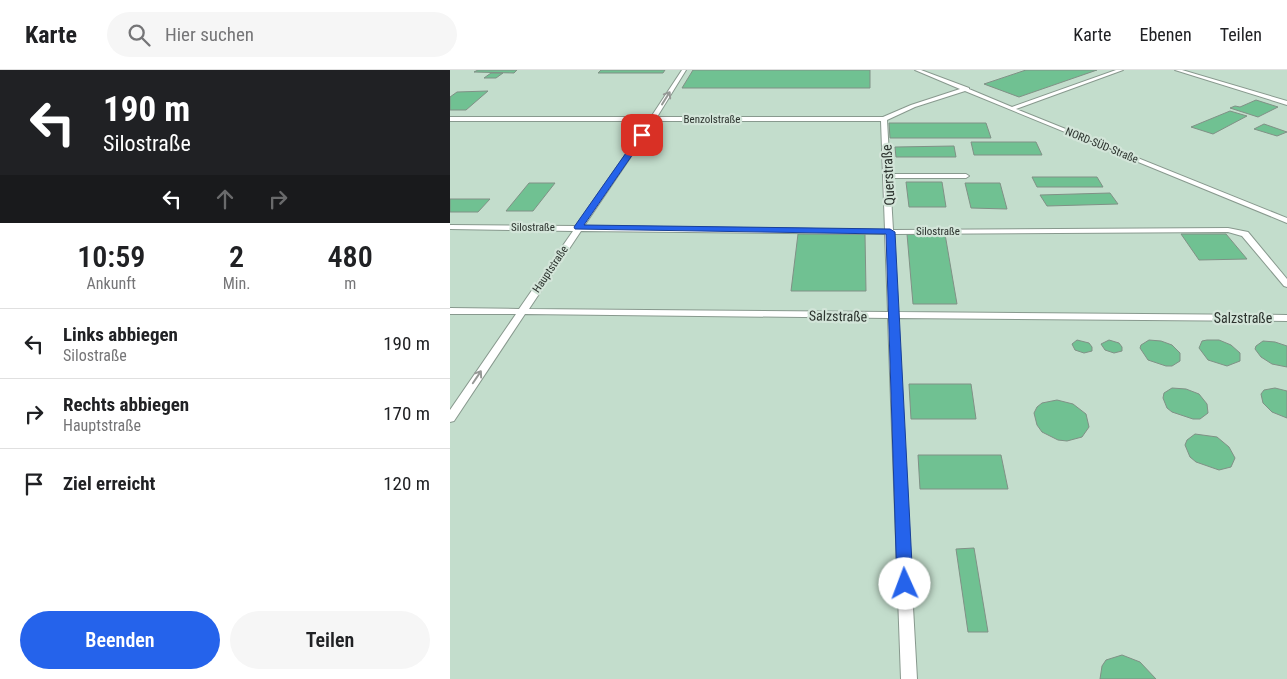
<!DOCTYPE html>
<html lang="de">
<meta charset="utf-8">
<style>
:root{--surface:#fff;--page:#f6f6f6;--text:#202124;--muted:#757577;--line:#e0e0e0;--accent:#2563eb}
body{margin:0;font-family:"Roboto Condensed",sans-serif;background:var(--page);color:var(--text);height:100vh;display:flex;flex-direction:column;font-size:19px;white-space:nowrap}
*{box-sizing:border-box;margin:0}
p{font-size:16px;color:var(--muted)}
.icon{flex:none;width:28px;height:28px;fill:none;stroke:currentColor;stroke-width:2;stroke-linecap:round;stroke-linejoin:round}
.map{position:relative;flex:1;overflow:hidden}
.drawer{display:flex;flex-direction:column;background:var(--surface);width:450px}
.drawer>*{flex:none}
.hud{background:#202124;color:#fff;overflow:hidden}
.pin{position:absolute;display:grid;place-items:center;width:42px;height:42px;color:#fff;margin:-21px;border-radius:10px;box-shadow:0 2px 8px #0006}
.me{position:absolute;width:55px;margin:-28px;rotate:358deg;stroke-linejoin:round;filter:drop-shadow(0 0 4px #0008)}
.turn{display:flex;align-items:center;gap:18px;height:105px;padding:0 20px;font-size:22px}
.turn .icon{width:65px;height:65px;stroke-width:2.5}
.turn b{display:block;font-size:35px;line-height:42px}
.lanes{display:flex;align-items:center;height:48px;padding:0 20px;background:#0003;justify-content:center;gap:25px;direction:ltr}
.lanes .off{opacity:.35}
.eta{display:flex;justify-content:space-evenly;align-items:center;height:85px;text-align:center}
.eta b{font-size:30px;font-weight:600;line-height:35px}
.cta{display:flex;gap:10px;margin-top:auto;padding:10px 20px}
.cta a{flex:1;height:58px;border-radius:30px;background:var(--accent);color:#fff;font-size:20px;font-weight:600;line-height:58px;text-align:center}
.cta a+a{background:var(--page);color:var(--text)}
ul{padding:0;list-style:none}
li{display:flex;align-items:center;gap:15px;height:70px;padding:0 20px;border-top:1px solid var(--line)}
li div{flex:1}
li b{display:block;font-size:19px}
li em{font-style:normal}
header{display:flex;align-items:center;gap:30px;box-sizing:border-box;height:70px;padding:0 25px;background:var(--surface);border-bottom:1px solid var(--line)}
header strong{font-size:24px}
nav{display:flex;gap:28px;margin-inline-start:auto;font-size:18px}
.search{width:350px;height:45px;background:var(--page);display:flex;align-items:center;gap:12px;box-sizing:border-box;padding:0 18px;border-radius:28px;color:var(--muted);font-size:19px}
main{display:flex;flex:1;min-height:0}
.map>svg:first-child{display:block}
.built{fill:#c3ddcc}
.building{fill:#70c192;stroke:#809186}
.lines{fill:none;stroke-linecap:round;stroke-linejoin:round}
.lane-casing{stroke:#88998e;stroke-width:2}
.lane{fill:#fff;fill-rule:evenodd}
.oneway{stroke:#969996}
.route{fill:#2563eb;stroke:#184099}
.labels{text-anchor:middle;stroke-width:4.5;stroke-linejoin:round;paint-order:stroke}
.far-street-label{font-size:11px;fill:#2c332e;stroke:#d3e5d9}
.street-label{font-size:14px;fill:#2c332e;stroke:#d3e5d9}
</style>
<header>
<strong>Karte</strong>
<div class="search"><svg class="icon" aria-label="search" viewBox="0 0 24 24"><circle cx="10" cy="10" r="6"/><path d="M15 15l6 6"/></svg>Hier suchen</div>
<nav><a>Karte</a><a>Ebenen</a><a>Teilen</a></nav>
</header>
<main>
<section class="drawer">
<div class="hud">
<div class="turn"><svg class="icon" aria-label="left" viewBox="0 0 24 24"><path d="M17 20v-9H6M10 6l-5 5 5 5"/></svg><div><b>190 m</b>Silostraße</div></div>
<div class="lanes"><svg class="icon" aria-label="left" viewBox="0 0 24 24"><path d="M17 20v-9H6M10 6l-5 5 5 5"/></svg><svg class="icon off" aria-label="ahead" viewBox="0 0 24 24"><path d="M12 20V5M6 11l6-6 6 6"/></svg><svg class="icon off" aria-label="right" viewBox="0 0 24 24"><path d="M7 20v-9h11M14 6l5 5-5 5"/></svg></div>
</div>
<div class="eta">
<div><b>10:59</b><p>Ankunft</p></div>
<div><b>2</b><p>Min.</p></div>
<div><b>480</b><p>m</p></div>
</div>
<ul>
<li><svg class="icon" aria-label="left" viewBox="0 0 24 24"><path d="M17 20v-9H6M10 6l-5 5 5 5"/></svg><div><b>Links abbiegen</b><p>Silostraße</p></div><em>190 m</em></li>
<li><svg class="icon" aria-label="right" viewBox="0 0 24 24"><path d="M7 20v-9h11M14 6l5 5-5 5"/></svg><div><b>Rechts abbiegen</b><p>Hauptstraße</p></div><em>170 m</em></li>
<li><svg class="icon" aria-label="arrive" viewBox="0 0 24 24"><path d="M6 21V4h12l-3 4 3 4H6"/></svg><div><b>Ziel erreicht</b></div><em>120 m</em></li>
</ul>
<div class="cta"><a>Beenden</a><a>Teilen</a></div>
</section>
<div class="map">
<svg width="837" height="609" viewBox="0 0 837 609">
<rect width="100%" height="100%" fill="#d3e5d9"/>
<path class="built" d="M0,0H837V609H0Z"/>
<path class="building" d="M28,0H67L64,3L24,2Z
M151,0H215L213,3H148Z
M243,0H420V18H232Z
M576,0H647L569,27L534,14Z
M41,3H53L46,8H34Z
M38,21L16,40H0V27L7,22Z
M806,30L828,37L808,47L780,38L785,36L790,37Z
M780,41L797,46L763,64L741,57Z
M439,53H536L541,68H440Z
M814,54L837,62L827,66L804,59Z
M521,72H586L592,85H524Z
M504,76L506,87H446L445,77Z
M582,107H647L653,117H587Z
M456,112H492L496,137H459Z
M79,113H105L83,141H56Z
M515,113H550L557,139L521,138Z
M660,123L668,134L597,136L590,125Z
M0,129H40L28,142H0Z
M348,164H415L416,221H341Z
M457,164H495L507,234H463Z
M731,164H776L797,189L749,190Z
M627,270L639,273L642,277V281L634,283L625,280L622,274Z
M659,270L669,273L672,277V281L664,283L655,280L651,274Z
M699,270L711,271L722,275L730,283V291L722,296H716L698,290L690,278L691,275Z
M757,270H769L781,275L790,283V291L777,296L758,290L749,278L752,271Z
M813,271L825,272L837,276V297L822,294L811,287L805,279L806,276Z
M459,314H521L526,349H461Z
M722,318L736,319L749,324L757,334L758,343L750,349H743L722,342L717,338L713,328L714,323Z
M825,318L837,321V348L822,342L813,333L811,324L814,320Z
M607,330L623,334L636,344L639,357L632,367L617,371L608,370L592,362L587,355L584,343L587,337L592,333Z
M745,364L767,367L779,377L785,388L781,397L769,400L746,392L740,387L735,375L737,370Z
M468,385H551L558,419H470Z
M524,478L538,562H518L506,479Z
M672,585L690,592L706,609H650L652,596L656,590Z"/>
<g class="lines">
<g class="lane-casing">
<path id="lane" d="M232,0H236L207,47H433L461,35L510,19L465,0H471L519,18V19L562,37L666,0H673L566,39L837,148V153L515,21L465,37L437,50L440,104H516L519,106L516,108H440L443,160L778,158L798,162L837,209V217L834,216L792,166L778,162L443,164L447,242L837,245V251L447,248L467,609H451L438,248L75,244L4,351L0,352V340L66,244H0V238L69,239L123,161L0,159V155L126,156L199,51H0V47H201ZM205,51H431L435,160L134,156ZM131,161L435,164L438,242L79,239Z
M725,0H732L837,31V35Z"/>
</g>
<use href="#lane" class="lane"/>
</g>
<defs><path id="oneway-shaft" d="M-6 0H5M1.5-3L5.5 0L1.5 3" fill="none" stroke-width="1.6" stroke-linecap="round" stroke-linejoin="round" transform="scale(1.25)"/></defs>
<g class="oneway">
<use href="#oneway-shaft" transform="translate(216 28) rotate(-58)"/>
<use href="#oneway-shaft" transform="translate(27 307) rotate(-56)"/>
</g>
<path class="route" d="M190,63L196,65L134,155L440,159L445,162L463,514L460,519L455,521L450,519L447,514L436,164L125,159L124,157Z"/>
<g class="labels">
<g class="far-street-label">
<text x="262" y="53">Benzolstraße</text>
<text transform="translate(652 75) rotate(22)" y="4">NORD-SÜD-Straße</text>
<text x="83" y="161">Silostraße</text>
<text x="488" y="165">Silostraße</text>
<text transform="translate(100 199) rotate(-56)" y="4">Hauptstraße</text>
</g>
<g class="street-label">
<text transform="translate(438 105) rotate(-93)" y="5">Querstraße</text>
<text transform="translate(388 246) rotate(1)" y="5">Salzstraße</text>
<text x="793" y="253">Salzstraße</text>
</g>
</g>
</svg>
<div class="pin" style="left:192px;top:65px;background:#d93025"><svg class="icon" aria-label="arrive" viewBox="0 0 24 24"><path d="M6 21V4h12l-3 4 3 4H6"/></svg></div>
<svg class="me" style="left:455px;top:514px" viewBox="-20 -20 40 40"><circle r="19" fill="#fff"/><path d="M0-13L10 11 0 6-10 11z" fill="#2563eb"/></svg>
</div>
</main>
